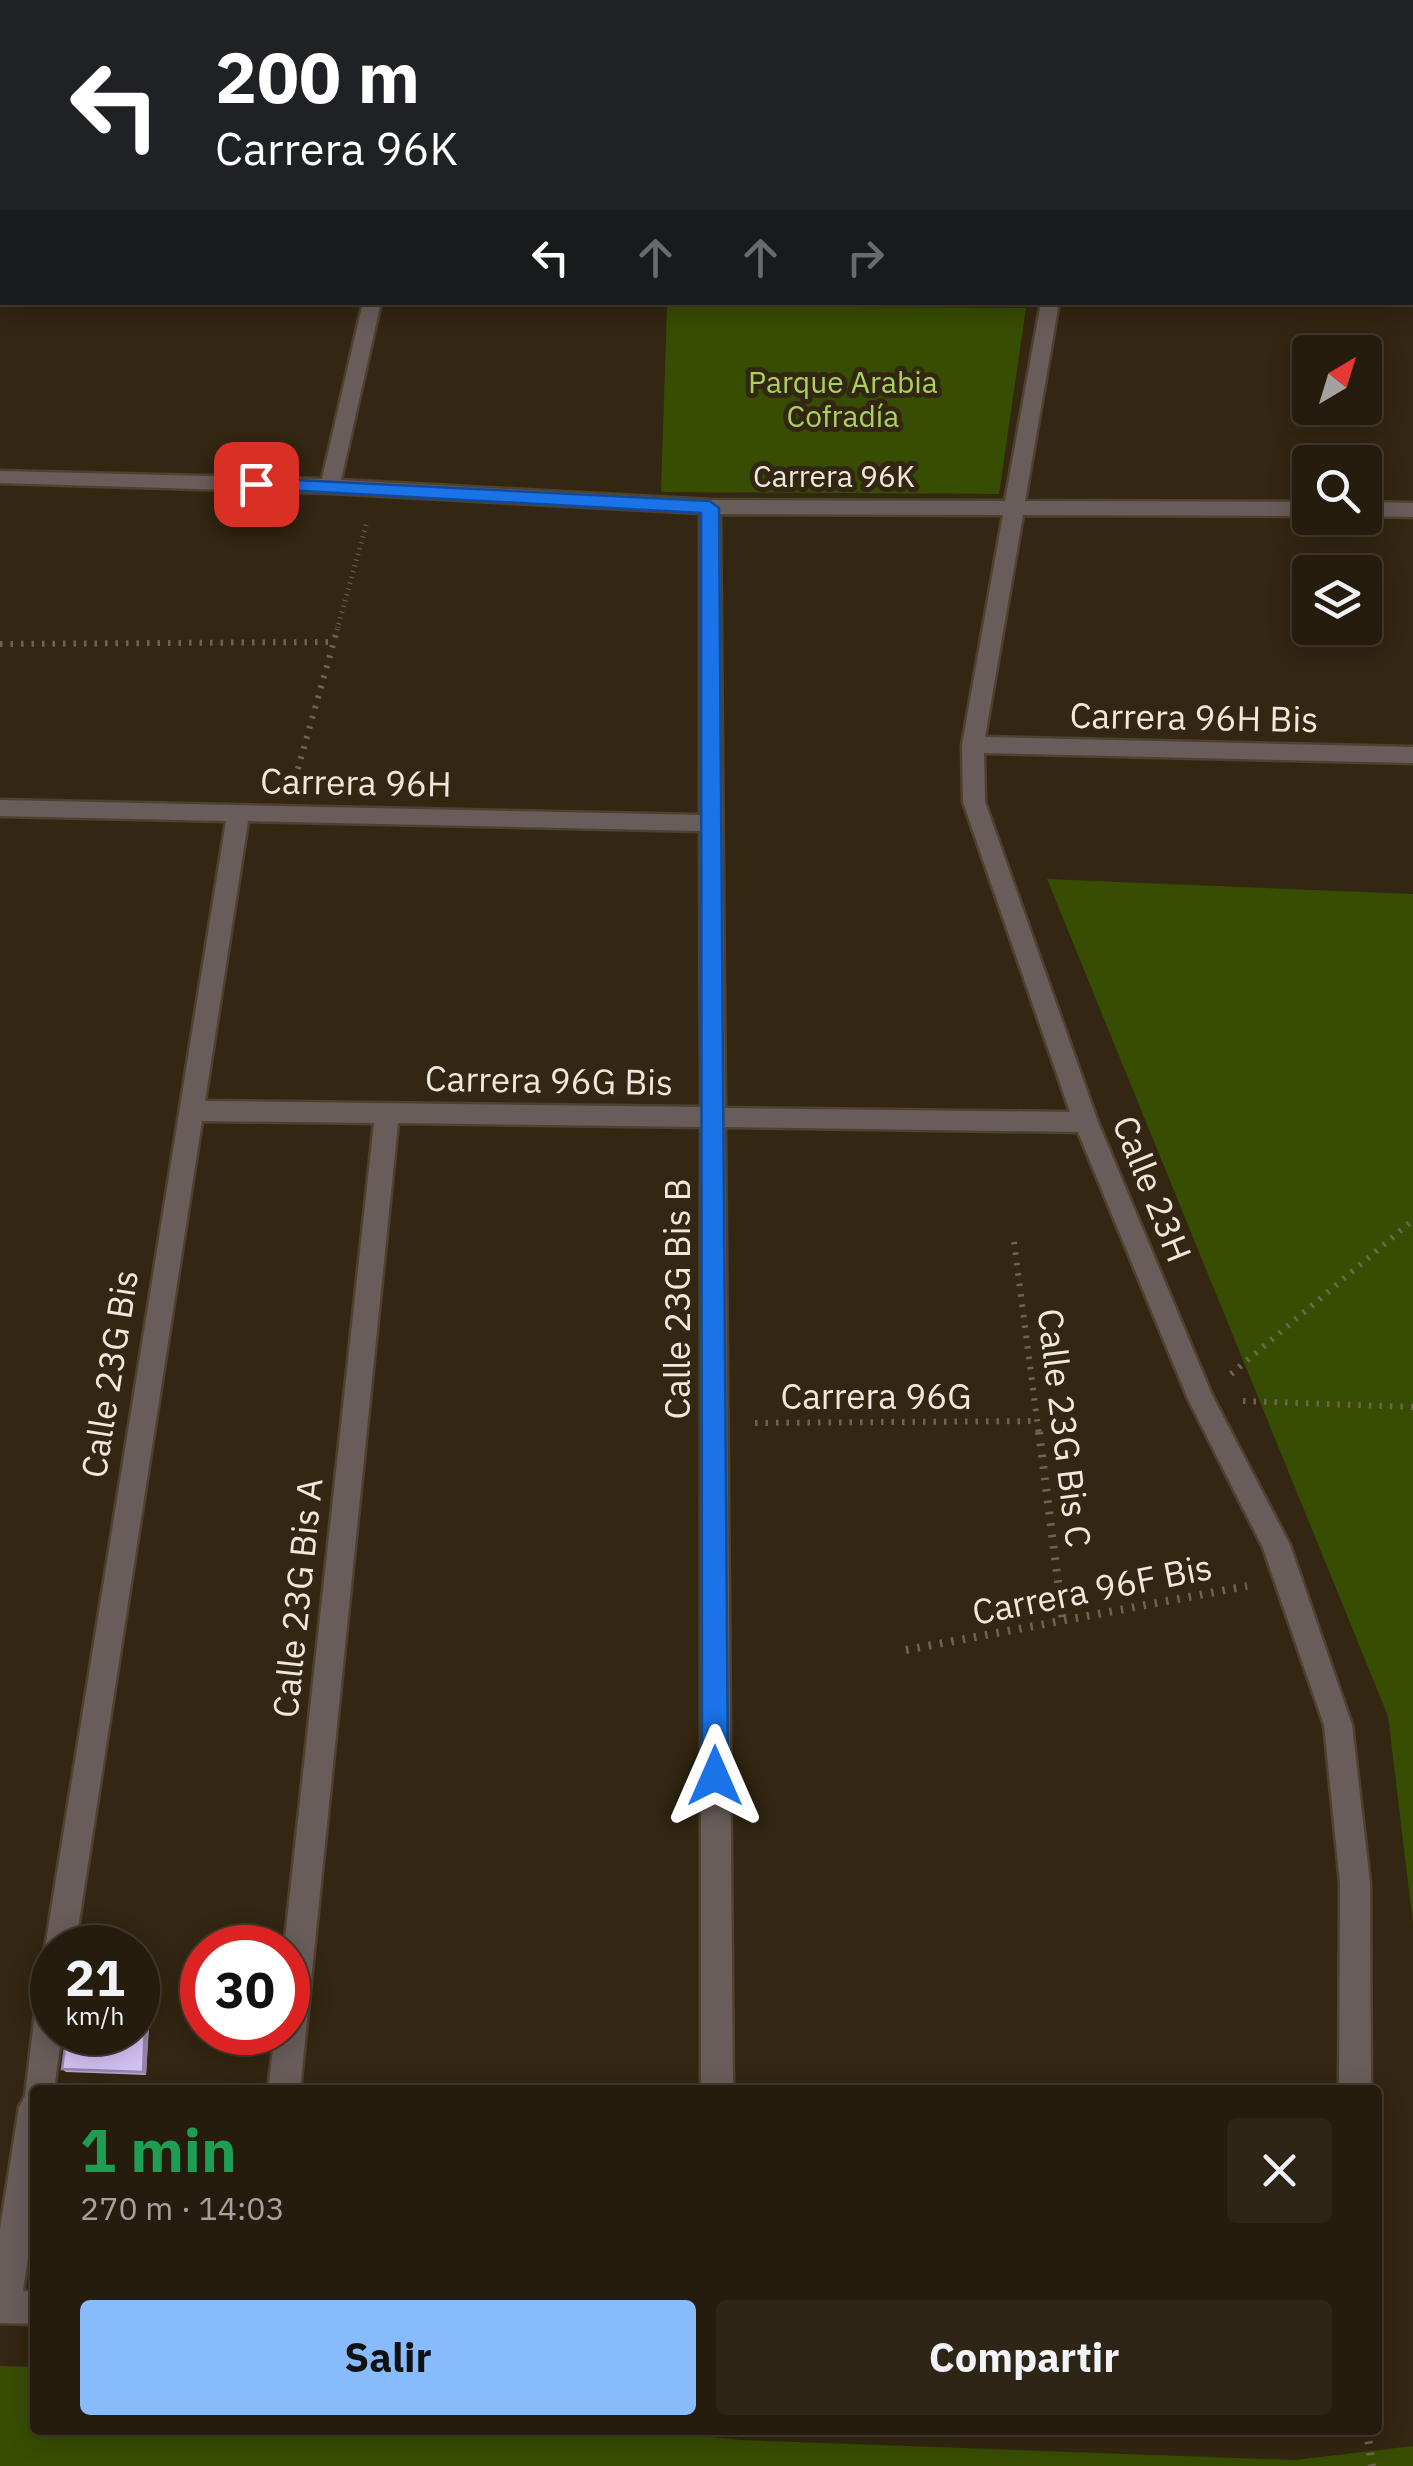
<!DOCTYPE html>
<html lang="es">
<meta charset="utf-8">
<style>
:root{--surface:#261c0e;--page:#2e2517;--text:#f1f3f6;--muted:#a4a19e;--line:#423a2e;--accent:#88bbfc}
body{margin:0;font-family:"IBM Plex Sans",sans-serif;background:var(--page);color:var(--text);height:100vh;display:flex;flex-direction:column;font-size:38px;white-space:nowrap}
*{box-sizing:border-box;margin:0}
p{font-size:32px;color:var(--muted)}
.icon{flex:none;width:55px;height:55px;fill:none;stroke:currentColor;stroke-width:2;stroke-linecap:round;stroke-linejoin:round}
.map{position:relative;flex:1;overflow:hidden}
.sheet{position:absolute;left:30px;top:2085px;width:1352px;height:350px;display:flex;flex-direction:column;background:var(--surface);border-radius:10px;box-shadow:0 5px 25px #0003,0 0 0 2px var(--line)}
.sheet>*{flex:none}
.banner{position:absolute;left:0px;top:0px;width:1415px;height:305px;box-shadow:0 5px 25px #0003,0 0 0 2px var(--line);background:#202124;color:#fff;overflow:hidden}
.needle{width:65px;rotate:38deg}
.controls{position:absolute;left:1292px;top:335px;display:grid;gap:20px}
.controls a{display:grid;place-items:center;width:90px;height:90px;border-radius:10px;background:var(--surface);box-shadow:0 5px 25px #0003,0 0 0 2px var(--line);font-size:50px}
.speed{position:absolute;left:30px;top:1925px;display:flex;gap:20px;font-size:50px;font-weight:700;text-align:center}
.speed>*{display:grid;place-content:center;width:130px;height:130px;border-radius:50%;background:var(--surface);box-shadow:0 5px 25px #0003,0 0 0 2px var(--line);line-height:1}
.speed small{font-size:25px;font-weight:400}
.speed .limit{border:15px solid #d22;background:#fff;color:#111}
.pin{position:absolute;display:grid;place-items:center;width:85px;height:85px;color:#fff;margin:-42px;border-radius:20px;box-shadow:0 5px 15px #0006}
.me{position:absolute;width:110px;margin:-55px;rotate:0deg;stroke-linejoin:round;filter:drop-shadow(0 0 8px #0008)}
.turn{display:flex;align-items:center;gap:35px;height:210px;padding:0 50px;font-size:45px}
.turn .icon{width:130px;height:130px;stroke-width:2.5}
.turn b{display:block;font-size:70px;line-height:85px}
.lanes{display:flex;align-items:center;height:95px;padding:0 50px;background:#0003;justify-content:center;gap:50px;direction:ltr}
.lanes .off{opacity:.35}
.round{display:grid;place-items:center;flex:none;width:105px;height:105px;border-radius:10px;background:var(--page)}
.summary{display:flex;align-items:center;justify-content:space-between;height:170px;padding:0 50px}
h1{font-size:60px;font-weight:700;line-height:75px;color:#1e9e55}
.cta{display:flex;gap:20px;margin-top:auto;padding:20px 50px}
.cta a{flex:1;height:115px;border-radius:10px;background:var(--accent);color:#111;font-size:40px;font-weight:700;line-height:115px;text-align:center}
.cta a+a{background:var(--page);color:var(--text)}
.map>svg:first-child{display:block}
.green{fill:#374d02}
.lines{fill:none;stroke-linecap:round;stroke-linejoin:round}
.service-casing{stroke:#4e412e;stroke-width:6}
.minor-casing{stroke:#4e412e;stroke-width:5}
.tertiary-casing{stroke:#4e412e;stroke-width:5}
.path-far2{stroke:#6f6352;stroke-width:5;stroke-dasharray:1 5;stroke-linecap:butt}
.path-far1{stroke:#6f6352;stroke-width:6;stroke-dasharray:2.5 8;stroke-linecap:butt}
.path{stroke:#6f6352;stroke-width:8;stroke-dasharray:2.5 9;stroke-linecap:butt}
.service{fill:#695d5b;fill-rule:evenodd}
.minor{fill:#695d5b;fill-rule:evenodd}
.tertiary{fill:#695d5b;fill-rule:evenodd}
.wall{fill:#b7a7d4}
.shaded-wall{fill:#9588ac}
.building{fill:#d5c2f6;stroke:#9588ac;stroke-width:2.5}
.route{fill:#1a73e8;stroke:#114b97;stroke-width:2.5}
.labels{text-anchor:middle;stroke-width:10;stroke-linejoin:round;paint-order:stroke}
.far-park-label{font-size:30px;fill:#a8d25d;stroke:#332612}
.far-street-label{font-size:30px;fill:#f1e8dc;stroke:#332612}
.street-label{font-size:35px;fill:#f1e8dc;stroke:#332612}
</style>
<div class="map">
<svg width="1413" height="2466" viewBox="0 0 1413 2466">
<rect width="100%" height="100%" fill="#332612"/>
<path class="green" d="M667,306L1026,308L999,494L661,492Z
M1047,879L1413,894V1924L1388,1716Z
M0,2366L35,2367V2430H643L741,2440L1295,2460L1413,2446V2466H0Z"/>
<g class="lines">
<g class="service-casing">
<path id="service" d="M1372,0H1386V2H1372Z"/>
</g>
<g class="minor-casing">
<path id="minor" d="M1412,45H1413V55H1412Z
M2,262V278L0,279V263Z
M363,302H381L341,480L710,500L1005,501L1041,302H1059L1025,501L1310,502V516L1023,515L985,737L1413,747V763L984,753L985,802L1098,1122L1212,1395L1290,1545L1352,1725L1370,1883L1371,2090H1339L1340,1883L1324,1725L1263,1548L1188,1399L1078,1132L725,1127L733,2090H701V1127L398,1123L300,2090H268L275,2032H288V1948H284L374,1123L202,1121L75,1948H52V1960L49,1959L45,1948L226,821L0,816V800L700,815V513L330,493L0,483V471L322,479ZM720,514L1003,515L962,745L963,802L1070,1112L725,1108ZM248,821L700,831L701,1107L205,1101Z
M1365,502L1413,503V517L1365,516Z
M52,1981V2032H62L54,2090H35V2210L23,2291L35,2292V2324L0,2323V2229L19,2107L25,2096L37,1996L41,1985Z"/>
</g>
<g class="tertiary-casing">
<path id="tertiary" d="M0,201H2V211H0Z
M1412,238H1413V248H1412Z
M1412,276H1413V288H1412Z"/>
</g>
<path class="path-far2" d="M337,630L367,522"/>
<path class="path-far1" d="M0,644L333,642
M295,779L338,627
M1014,1242L1039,1435
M1231,1374L1413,1220
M1243,1401L1413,1407
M755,1423L1038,1421"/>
<path class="path" d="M1039,1432L1063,1621
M906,1650L1247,1586
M1367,2430L1372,2466"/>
<use href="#service" class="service"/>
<use href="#minor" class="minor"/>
<use href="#tertiary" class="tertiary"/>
</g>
<path class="wall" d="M644,0H741V2H644Z
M773,0H1025V2H773Z
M145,2021L149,2025L146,2075L66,2072L62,2069Z"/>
<path class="shaded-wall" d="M145,2021L149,2025L146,2075L143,2072Z"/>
<path class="building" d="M138,2021H145L143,2072L62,2069L67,2032H138Z"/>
<path class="route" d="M256,478L710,501L719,508L728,1776L725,1786L715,1789L706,1786L702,1776L701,513L250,488V480Z"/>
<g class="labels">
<g class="far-park-label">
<text x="843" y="393">Parque Arabia<tspan x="843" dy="34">Cofradía</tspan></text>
</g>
<g class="far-street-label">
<text x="834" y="487">Carrera 96K</text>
</g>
<g class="street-label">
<text transform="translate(1194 718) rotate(1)" y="12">Carrera 96H Bis</text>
<text transform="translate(356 783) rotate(1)" y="12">Carrera 96H</text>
<text transform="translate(549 1081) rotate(1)" y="12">Carrera 96G Bis</text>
<text transform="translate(1152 1189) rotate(68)" y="12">Calle 23H</text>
<text transform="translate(678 1299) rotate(-90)" y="12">Calle 23G Bis B</text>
<text transform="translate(110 1374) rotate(-81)" y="12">Calle 23G Bis</text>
<text x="876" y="1409">Carrera 96G</text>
<text transform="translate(1064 1428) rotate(83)" y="12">Calle 23G Bis C</text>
<text transform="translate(1092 1590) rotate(-11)" y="12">Carrera 96F Bis</text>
<text transform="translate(298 1598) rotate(-84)" y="12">Calle 23G Bis A</text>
</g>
</g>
</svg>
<div class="controls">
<a><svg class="needle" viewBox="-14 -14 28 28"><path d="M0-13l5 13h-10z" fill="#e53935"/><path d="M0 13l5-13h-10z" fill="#a4a19e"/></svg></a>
<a><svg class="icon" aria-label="search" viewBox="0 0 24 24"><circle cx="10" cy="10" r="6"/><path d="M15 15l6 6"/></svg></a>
<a><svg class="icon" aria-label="layers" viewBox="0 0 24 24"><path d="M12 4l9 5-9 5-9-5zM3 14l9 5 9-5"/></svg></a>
</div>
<div class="speed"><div>21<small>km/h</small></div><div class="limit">30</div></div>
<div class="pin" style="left:256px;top:484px;background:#d93025"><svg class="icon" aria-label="arrive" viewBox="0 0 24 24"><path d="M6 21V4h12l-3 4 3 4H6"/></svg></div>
<svg class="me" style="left:715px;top:1776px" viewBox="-20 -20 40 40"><path d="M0-17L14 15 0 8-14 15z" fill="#1a73e8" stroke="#fff" stroke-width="4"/></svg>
<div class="banner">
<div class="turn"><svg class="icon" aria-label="left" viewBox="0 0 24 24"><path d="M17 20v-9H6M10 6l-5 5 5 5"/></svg><div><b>200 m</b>Carrera 96K</div></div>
<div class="lanes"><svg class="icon" aria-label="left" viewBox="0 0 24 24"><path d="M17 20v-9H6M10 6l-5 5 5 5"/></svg><svg class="icon off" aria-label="ahead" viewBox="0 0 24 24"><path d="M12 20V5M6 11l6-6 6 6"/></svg><svg class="icon off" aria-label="ahead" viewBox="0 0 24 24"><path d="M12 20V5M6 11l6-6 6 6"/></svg><svg class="icon off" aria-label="right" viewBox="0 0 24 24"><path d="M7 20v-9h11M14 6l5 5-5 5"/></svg></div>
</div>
<section class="sheet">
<div class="summary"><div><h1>1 min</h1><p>270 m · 14:03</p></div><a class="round"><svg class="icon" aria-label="close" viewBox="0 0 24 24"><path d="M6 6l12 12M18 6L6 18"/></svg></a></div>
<div class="cta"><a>Salir</a><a>Compartir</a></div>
</section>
</div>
